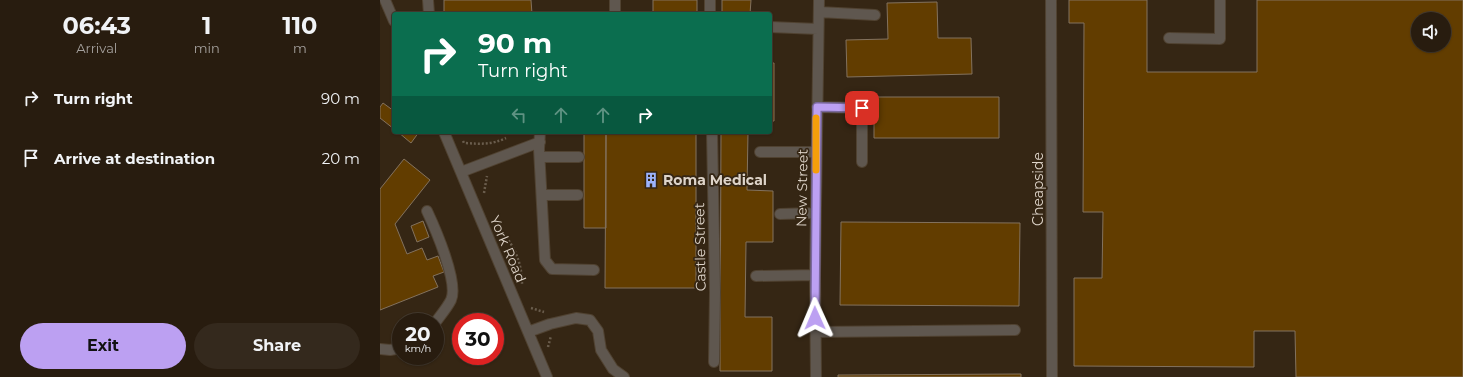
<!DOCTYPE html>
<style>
:root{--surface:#281c0f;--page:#34291d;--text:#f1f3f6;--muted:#a5a19e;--line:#443a2f;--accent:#bca0f2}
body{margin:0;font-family:Montserrat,sans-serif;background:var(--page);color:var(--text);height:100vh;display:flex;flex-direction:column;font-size:15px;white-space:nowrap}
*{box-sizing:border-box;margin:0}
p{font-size:13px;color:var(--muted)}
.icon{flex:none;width:22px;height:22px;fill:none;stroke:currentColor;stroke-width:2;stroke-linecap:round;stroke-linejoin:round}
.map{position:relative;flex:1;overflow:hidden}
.panel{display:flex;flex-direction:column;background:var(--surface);width:380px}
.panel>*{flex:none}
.hud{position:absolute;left:12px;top:12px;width:380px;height:122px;border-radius:4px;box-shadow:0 1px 3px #0004,0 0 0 1px var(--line);background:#0b6e4f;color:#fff;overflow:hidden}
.fabs{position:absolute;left:1031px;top:12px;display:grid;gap:8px}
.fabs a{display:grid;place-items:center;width:40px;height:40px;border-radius:50%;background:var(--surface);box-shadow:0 1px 3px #0004,0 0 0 1px var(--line);font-size:20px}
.speed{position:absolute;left:12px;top:313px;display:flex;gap:8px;font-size:20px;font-weight:700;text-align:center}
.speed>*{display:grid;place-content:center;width:52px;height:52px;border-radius:50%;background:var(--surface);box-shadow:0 1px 3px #0004,0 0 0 1px var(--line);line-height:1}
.speed small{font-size:10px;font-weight:400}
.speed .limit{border:6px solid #d22;background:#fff;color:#111}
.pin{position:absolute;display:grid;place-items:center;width:34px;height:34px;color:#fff;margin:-17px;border-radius:8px;box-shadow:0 2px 6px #0006}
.me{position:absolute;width:44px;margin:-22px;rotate:359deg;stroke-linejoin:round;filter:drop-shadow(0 0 3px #0008)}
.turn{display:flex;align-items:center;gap:14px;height:84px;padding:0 20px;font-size:18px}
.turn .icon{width:52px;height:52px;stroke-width:2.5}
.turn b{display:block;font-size:28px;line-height:34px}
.lanes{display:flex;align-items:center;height:38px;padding:0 20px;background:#0003;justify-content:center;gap:20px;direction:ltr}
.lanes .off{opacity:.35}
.eta{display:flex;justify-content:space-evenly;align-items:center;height:68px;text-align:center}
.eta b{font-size:24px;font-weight:700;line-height:28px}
.primary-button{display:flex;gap:8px;margin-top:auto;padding:8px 20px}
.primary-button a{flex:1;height:46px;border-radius:24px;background:var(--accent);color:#111;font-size:16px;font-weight:700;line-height:46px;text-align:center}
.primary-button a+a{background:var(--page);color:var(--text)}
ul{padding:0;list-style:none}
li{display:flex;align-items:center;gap:12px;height:60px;padding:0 20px}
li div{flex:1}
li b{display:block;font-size:15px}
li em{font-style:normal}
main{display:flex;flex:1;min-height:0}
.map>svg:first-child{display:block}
.building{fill:#623d00;stroke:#83725e;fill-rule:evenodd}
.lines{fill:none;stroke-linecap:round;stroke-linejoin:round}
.minor-casing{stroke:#504231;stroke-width:12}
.path{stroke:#6a5d4d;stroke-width:2.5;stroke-dasharray:2 2;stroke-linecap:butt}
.minor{stroke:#5f574f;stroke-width:10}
.route-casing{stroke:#7a689d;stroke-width:10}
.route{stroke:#bca0f2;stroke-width:7}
.slow{stroke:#f59e0b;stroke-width:7}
.labels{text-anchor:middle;stroke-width:3.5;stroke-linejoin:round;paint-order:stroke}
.poi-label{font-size:14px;font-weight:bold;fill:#ded4c9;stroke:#352614;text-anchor:start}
.street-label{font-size:14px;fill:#ded4c9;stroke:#352614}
</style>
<main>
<section class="panel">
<div class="eta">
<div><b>06:43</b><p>Arrival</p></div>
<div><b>1</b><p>min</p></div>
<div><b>110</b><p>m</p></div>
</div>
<ul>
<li><svg class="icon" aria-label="right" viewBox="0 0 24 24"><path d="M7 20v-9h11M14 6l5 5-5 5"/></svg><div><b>Turn right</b></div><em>90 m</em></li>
<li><svg class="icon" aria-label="arrive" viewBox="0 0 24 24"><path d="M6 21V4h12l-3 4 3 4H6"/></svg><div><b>Arrive at destination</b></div><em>20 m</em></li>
</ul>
<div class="primary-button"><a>Exit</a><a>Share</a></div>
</section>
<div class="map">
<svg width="1083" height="377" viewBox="0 0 1083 377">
<rect width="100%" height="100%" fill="#352614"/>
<path class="building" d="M64,0H151L152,14H64Z
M273,0H317V14H273Z
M342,0H371L370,14H342Z
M689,0H767V72H877V0H1083V377H916L915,331H874V367L694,366V278H722L723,212H703L704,23H689ZM1038,19H1064V45H1038Z
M557,2L558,38H591L592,74L467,77L466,40L508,39L507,3Z
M390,63H394V121H390Z
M494,97H619V138H494Z
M3,103L14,111V129L0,118V107Z
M18,132H39L31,143Z
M204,132H226V228H204Z
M226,132H316V288H225Z
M341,132H368L367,190L393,191V242H366L365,317H392V371H340Z
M24,159L50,180L15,224L27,254L42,248L47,260L58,256L64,272L53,276L58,287L0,310V189Z
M43,221L49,237L37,242L31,226Z
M461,222L640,223L639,306L460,305Z
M641,374V377H458V375Z"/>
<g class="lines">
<g class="minor-casing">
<path id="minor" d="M5,0L14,21
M48,0L49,14
M235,0V14
M330,0V14
M671,0L672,377
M439,12L495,15
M390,27L438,29
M789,38L840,39V0
M437,107L482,108V162
M64,132L167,377
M160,132L159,149L165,260L172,269L214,270
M332,132L335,292L334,362
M380,152H436
M160,157H199
M81,172L160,142
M162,195H198
M47,211C55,228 79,283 71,300C67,308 60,316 55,323
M400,214L435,213
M376,276L435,275
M148,332L170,324L196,318L210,320L218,331L221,350L233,369L244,377
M436,332L635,330
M0,349L10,350L21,348
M436,377L435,275L439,0"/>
</g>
<path class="path" d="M83,141L84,143C101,144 111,145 126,138
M104,193L107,176
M121,231C135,246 142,264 142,284
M151,308L164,312
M168,347L171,336"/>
<use href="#minor" class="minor"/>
</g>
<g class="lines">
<g class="route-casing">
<path id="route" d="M435,318L437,107L482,108"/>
</g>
<use href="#route" class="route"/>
<path class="slow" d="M436,170V118"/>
</g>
<defs>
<g id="building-bare" transform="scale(1.2)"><path d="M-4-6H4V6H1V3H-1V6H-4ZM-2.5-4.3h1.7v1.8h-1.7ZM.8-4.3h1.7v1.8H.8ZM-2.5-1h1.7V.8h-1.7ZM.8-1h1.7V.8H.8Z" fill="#9db4fd" stroke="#352614" stroke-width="2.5" paint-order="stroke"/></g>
</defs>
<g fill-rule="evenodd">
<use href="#building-bare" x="271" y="180"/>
</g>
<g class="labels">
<g class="poi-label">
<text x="283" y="185">Roma Medical</text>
</g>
<g class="street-label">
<text transform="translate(422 188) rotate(-89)" y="5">New Street</text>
<text transform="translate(658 189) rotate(-90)" y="5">Cheapside</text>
<text transform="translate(320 247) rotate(-91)" y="5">Castle Street</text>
<text transform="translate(128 249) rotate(67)" y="5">York Road</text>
</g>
</g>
</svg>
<div class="fabs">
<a><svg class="icon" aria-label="sound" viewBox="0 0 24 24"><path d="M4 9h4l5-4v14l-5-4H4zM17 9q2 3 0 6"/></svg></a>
</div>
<div class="speed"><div>20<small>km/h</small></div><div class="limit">30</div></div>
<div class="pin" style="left:482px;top:108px;background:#d93025"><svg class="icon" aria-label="arrive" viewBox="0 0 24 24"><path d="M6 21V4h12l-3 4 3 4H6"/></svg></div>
<svg class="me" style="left:435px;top:318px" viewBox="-20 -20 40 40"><path d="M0-17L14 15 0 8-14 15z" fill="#bca0f2" stroke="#fff" stroke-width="4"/></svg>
<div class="hud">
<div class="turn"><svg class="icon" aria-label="right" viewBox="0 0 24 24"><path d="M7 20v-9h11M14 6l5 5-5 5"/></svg><div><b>90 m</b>Turn right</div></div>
<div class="lanes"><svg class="icon off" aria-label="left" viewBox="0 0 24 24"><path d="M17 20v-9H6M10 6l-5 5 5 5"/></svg><svg class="icon off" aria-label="ahead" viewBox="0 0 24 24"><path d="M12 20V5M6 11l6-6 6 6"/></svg><svg class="icon off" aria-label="ahead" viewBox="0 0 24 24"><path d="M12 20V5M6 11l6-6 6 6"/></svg><svg class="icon" aria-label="right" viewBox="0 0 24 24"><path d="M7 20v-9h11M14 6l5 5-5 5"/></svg></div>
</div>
</div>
</main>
